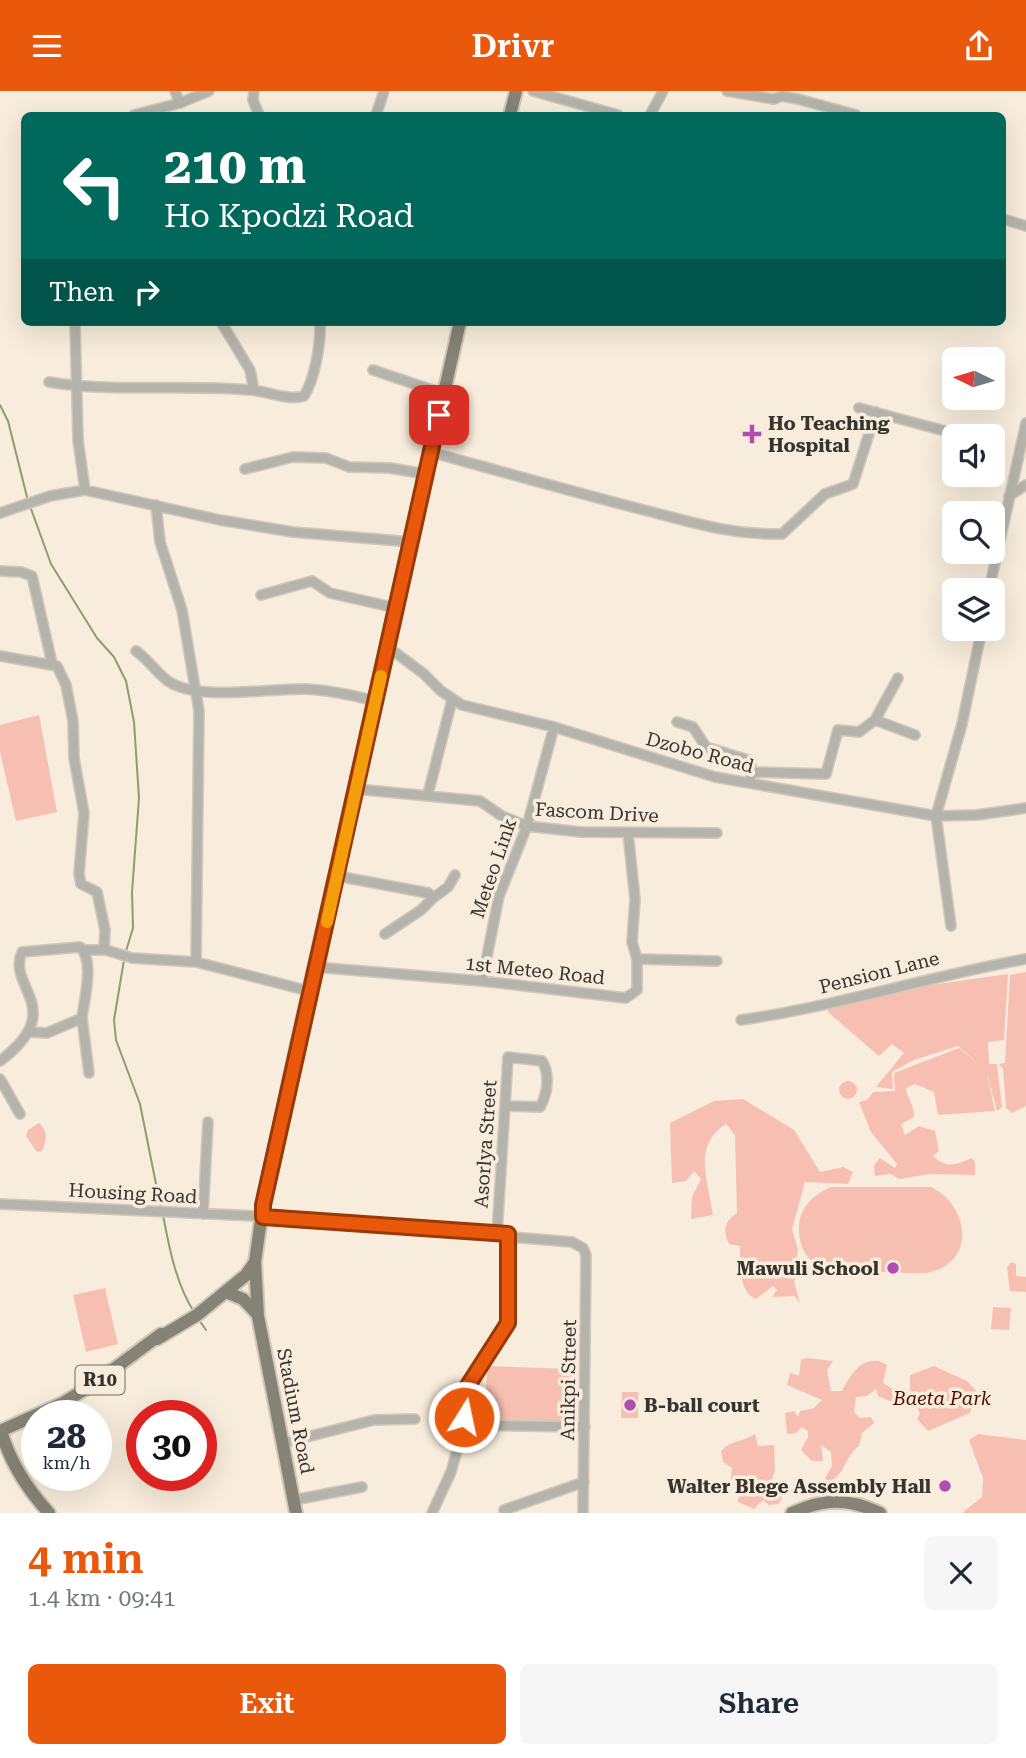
<!DOCTYPE html>
<meta charset="utf-8">
<style>
:root{--surface:#fff;--page:#f6f6f7;--text:#1f2937;--muted:#747a83;--accent:#ea580c}
body{margin:0;font-family:"Roboto Serif",serif;background:var(--page);color:var(--text);height:100vh;display:flex;flex-direction:column;font-size:26px;white-space:nowrap}
*{box-sizing:border-box;margin:0}
p{font-size:23px;color:var(--muted)}
.icon{flex:none;width:38px;height:38px;fill:none;stroke:currentColor;stroke-width:2;stroke-linecap:round;stroke-linejoin:round}
.map{position:relative;height:1422px;overflow:hidden}
.details{display:flex;flex-direction:column;background:var(--surface);flex:1}
.details>*{flex:none}
.top-card{position:absolute;left:21px;top:21px;width:985px;height:214px;border-radius:10px;box-shadow:0 7px 28px #0002;background:#00695c;color:#fff;overflow:hidden}
.needle{width:46px;rotate:275deg}
.buttons{position:absolute;left:942px;top:256px;display:grid;gap:14px}
.buttons a{display:grid;place-items:center;width:63px;height:63px;border-radius:10px;background:var(--surface);box-shadow:0 7px 28px #0002;font-size:35px}
.speed{position:absolute;left:21px;top:1309px;display:flex;gap:14px;font-size:35px;font-weight:700;text-align:center}
.speed>*{display:grid;place-content:center;width:91px;height:91px;border-radius:50%;background:var(--surface);box-shadow:0 7px 28px #0002;line-height:1}
.speed small{font-size:18px;font-weight:400}
.speed .limit{border:10px solid #d22;background:#fff;color:#111}
.pin{position:absolute;display:grid;place-items:center;width:60px;height:60px;color:#fff;margin:-30px;border-radius:14px;box-shadow:0 4px 10px #0006}
.me{position:absolute;width:77px;margin:-38px;rotate:10deg;stroke-linejoin:round;filter:drop-shadow(0 0 5px #0008)}
.turn{display:flex;align-items:center;gap:24px;height:147px;padding:0 28px;font-size:32px}
.turn .icon{width:91px;height:91px;stroke-width:2.5}
.turn b{display:block;font-size:49px;line-height:60px}
.then{display:flex;align-items:center;height:66px;padding:0 28px;background:#0003;gap:14px;font-size:26px}
.round{display:grid;place-items:center;flex:none;width:74px;height:74px;border-radius:10px;background:var(--page)}
.head{display:flex;align-items:center;justify-content:space-between;height:119px;padding:0 28px}
h1{font-size:42px;font-weight:600;line-height:52px;color:var(--accent)}
.primary-button{display:flex;gap:14px;margin-top:auto;padding:14px 28px}
.primary-button a{flex:1;height:80px;border-radius:10px;background:var(--accent);color:#fff;font-size:28px;font-weight:600;line-height:80px;text-align:center}
.primary-button a+a{background:var(--page);color:var(--text)}
header{display:flex;justify-content:space-between;align-items:center;height:91px;padding:0 28px;background:var(--accent);color:#fff;font-size:32px;font-weight:600}
.map>svg:first-child{display:block}
.green{fill:#f7bfb1}
.lines{fill:none;stroke-linecap:round;stroke-linejoin:round}
.stream{stroke:#8e9e6d;stroke-width:2}
.minor-casing{stroke:#d1c8b9;stroke-width:12}
.major-casing{stroke:#d1c8b9;stroke-width:16}
.minor{stroke:#b5b4ac;stroke-width:9}
.major{stroke:#858375;stroke-width:12}
.route-casing{stroke:#983908;stroke-width:18}
.route{stroke:#ea580c;stroke-width:12}
.slow{stroke:#f59e0b;stroke-width:12}
.poi-dot{fill:#b14cb1;stroke:#f8eddc;stroke-width:2.5}
.labels{text-anchor:middle;stroke-width:7;stroke-linejoin:round;paint-order:stroke}
.shield{fill:#f8eddc;stroke:#716b62;stroke-width:2}
.shield-label{font-size:18px;font-weight:bold;fill:#37332d}
.poi-label{font-size:19px;font-weight:bold;fill:#37332d;stroke:#f8eddc;text-anchor:start}
.street-label{font-size:19px;fill:#37332d;stroke:#f8eddc}
.park-label{font-size:19px;font-style:italic;fill:#4f0f01;stroke:#f8eddc}
</style>
<header><svg class="icon" aria-label="menu" viewBox="0 0 24 24"><path d="M4 6h16M4 12h16M4 18h16"/></svg>Drivr<svg class="icon" aria-label="share" viewBox="0 0 24 24"><path d="M12 15V3M7 8l5-5 5 5M5 13v7h14v-7"/></svg></header>
<div class="map">
<svg width="1026" height="1422" viewBox="0 0 1026 1422">
<rect width="100%" height="100%" fill="#f8eddc"/>
<path class="green" d="M39,624L57,721L16,730L0,661V634Z
M1026,881V1015L1012,1022L1006,1017L1003,978L999,973L1005,972L1010,884Z
M1008,883L1004,949L988,951L989,973H997L1002,1016L997,1020L986,979L995,1020L938,1024L934,1001L915,993L906,997C907,1008 915,1014 914,1026L901,1033L905,1044L919,1035L935,1040L939,1060L933,1065C947,1078 955,1074 972,1067L975,1072V1084L930,1083L899,1088L891,1083L875,1085L874,1074L880,1067L895,1077L897,1073L871,1041L859,1011L867,1009L873,1001L895,1000L894,982L959,957L980,974L958,955L914,969L892,981L893,998L876,996L904,962L892,953L879,965L829,922L826,916L833,908Z
M839 999a9 9 0 1 1 18 0a9 9 0 1 1-18 0Z
M743,1008L794,1039L820,1081L843,1076L853,1081L848,1093L805,1091L792,1138L798,1159L795,1175L799,1185L794,1190L800,1213L795,1205L772,1206L777,1199L773,1195L756,1208C738,1201 740,1172 740,1155L729,1153C722,1140 725,1129 737,1122L735,1044L726,1033C692,1055 708,1089 713,1124L691,1128L692,1106L701,1088L694,1080L686,1090L672,1092L670,1032L714,1010Z
M39,1032C48,1040 47,1049 42,1060L37,1061L26,1045L28,1039Z
M831,1096H931C969,1114 976,1170 931,1181C919,1184 901,1181 888,1181C854,1181 801,1189 799,1140C798,1118 812,1104 831,1096Z
M1011,1171L1016,1173V1185L1026,1186V1201L1010,1200L1007,1177Z
M105,1197L118,1253L86,1261L73,1204Z
M993,1216L1011,1217L1009,1239L991,1238Z
M807,1267L833,1270L827,1279L831,1300H842C850,1283 866,1260 887,1274L883,1292L901,1303L894,1312L878,1305L876,1298L867,1305L856,1306L854,1321L860,1327L871,1326L874,1332L862,1342L859,1355C845,1364 845,1386 828,1391L825,1387L832,1375L831,1361L821,1354L823,1370H812L801,1359L808,1346V1340L802,1336L796,1342L787,1343L785,1322L794,1320L798,1326L800,1320L814,1317L822,1309L787,1294L790,1282L799,1285L801,1269Z
M487,1275L573,1278L571,1332L485,1329Z
M934,1275L967,1290L977,1301L970,1322L928,1340L917,1328L920,1323L910,1299V1284Z
M622,1301H638V1327H621Z
M755,1343L758,1355L774,1354L775,1379L770,1396L782,1406L779,1413L769,1414L763,1409L754,1418L738,1411L739,1401L730,1395L732,1377L723,1371L721,1360C731,1349 743,1351 755,1343Z
M978,1343L1026,1349V1422H962L982,1406L983,1387L969,1349Z"/>
<g class="lines">
<path class="stream" d="M0,314L8,330L28,410
M30,415L51,473L97,547L114,566L126,590L134,631L139,707L132,801L133,837L126,860
M124,869L114,929L116,949L140,1013L161,1118
M163,1124C169,1156 176,1193 194,1221
M199,1229L206,1239"/>
<g class="minor-casing">
<path id="minor" d="M175,0L180,12
M254,0L253,9L259,24
M533,0L618,24
M727,0L774,8L782,5L798,8L856,24
M134,24L180,12L209,0
M376,24L384,0
M650,24L663,0
M1003,128L1026,135
M75,231L78,349L85,399
M221,231L250,279L254,299
M373,279L444,303
M49,291C116,302 183,293 250,299C268,300 286,310 304,305C315,288 321,251 320,231
M859,317L964,345
M430,361C499,380 567,399 636,417C689,430 727,444 782,443L825,403L853,393L876,321
M245,378L293,366L326,367L349,376L390,377L425,383
M1009,405L1026,394
M156,414L160,451L182,519L199,620L196,871L309,900
M0,422L50,405L85,399L220,429L293,441L411,451
M0,480L21,481L32,485L52,572
M989,499L1026,332
M261,504L312,490L330,502L396,517
M388,556L424,583L441,600L462,614L554,636L715,686L936,725L977,724L1026,717
M136,560C148,568 161,587 171,592C203,610 269,597 306,598C330,599 352,604 375,610
M0,565L57,575L66,594L73,630L74,667L84,722L79,783L81,793L97,801L105,839L104,859
M875,629L898,587
M677,631L693,636L706,656L748,669L751,674V686
M752,681L826,683L838,639L859,641L875,629L915,644
M356,698L480,710L502,725L527,735L581,741L717,742
M428,703L452,609
M628,742L635,808L632,851L637,868
M337,785L428,802L433,807L421,819L385,843
M433,807L448,796L455,784
M951,835L936,725L962,633L982,537
M83,859H106L132,867L196,871
M315,876L482,890L626,907L637,899V868L717,870
M482,890L499,805L527,735L554,636
M82,927L89,982
M741,929C838,915 930,885 1026,868
M0,970C69,918 6,896 22,861L80,856C95,870 84,909 82,927L47,942L28,941
M0,988L20,1023
M0,1113L255,1125L572,1151L583,1157L586,1164L583,1422
M203,1123L208,1031
M497,1143L508,966L542,970C550,983 548,1002 540,1016L505,1015
M464,1334L585,1336
M283,1352L374,1329L415,1328
M294,1409L362,1396
M504,1419L584,1391
M432,1422L451,1381L464,1334L467,1296L508,1232V1143"/>
</g>
<g class="major-casing">
<path id="major" d="M510,24L516,0
M255,1171L258,1225L296,1422
M226,1201L243,1208L258,1224
M157,1248L197,1224L246,1184L255,1171L263,1114L297,953L460,231
M0,1340L63,1312L95,1292L161,1243
M1,1340C10,1371 27,1398 49,1422
M792,1422C825,1407 848,1407 880,1422"/>
</g>
<use href="#minor" class="minor"/>
<use href="#major" class="major"/>
</g>
<g class="lines">
<g class="route-casing">
<path id="route" d="M439,324L263,1114V1126L508,1143V1232L467,1296L464,1326"/>
</g>
<use href="#route" class="route"/>
<path class="slow" d="M327,831L381,585"/>
</g>
<g class="poi-dot">
<path d="M748.5 332.5h7v7h7v7h-7v7h-7v-7h-7v-7h7z"/>
<circle cx="893" cy="1177" r="7"/>
<circle cx="630" cy="1314" r="7"/>
<circle cx="945" cy="1395" r="7"/>
</g>
<g class="labels">
<rect class="shield" x="75.5" y="1274.5" width="49" height="29" rx="5"/>
<g class="shield-label">
<text x="100" y="1295">R10</text>
</g>
<g class="poi-label">
<text x="768" y="339">Ho Teaching<tspan x="768" dy="22">Hospital</tspan></text>
<text x="879" y="1184" text-anchor="end">Mawuli School</text>
<text x="644" y="1321">B-ball court</text>
<text x="931" y="1402" text-anchor="end">Walter Blege Assembly Hall</text>
</g>
<g class="street-label">
<text transform="translate(700 661) rotate(15)" y="7">Dzobo Road</text>
<text transform="translate(597 721) rotate(3)" y="7">Fascom Drive</text>
<text transform="translate(493 777) rotate(-71)" y="7">Meteo Link</text>
<text transform="translate(535 879) rotate(6)" y="7">1st Meteo Road</text>
<text transform="translate(879 881) rotate(-14)" y="7">Pension Lane</text>
<text transform="translate(485 1053) rotate(-86)" y="7">Asorlya Street</text>
<text transform="translate(133 1102) rotate(3)" y="7">Housing Road</text>
<text transform="translate(568 1289) rotate(-89)" y="7">Anikpi Street</text>
<text transform="translate(296 1320) rotate(79)" y="7">Stadium Road</text>
</g>
<g class="park-label">
<text x="942" y="1314">Baeta Park</text>
</g>
</g>
</svg>
<div class="buttons">
<a><svg class="needle" viewBox="-14 -14 28 28"><path d="M0-13l5 13h-10z" fill="#e53935"/><path d="M0 13l5-13h-10z" fill="#747a83"/></svg></a>
<a><svg class="icon" aria-label="sound" viewBox="0 0 24 24"><path d="M4 9h4l5-4v14l-5-4H4zM17 9q2 3 0 6"/></svg></a>
<a><svg class="icon" aria-label="search" viewBox="0 0 24 24"><circle cx="10" cy="10" r="6"/><path d="M15 15l6 6"/></svg></a>
<a><svg class="icon" aria-label="layers" viewBox="0 0 24 24"><path d="M12 4l9 5-9 5-9-5zM3 14l9 5 9-5"/></svg></a>
</div>
<div class="speed"><div>28<small>km/h</small></div><div class="limit">30</div></div>
<div class="pin" style="left:439px;top:324px;background:#d93025"><svg class="icon" aria-label="arrive" viewBox="0 0 24 24"><path d="M6 21V4h12l-3 4 3 4H6"/></svg></div>
<svg class="me" style="left:464px;top:1326px" viewBox="-20 -20 40 40"><circle r="17" fill="#ea580c" stroke="#fff" stroke-width="3"/><path d="M0-11L8 9 0 5-8 9z" fill="#fff"/></svg>
<div class="top-card">
<div class="turn"><svg class="icon" aria-label="left" viewBox="0 0 24 24"><path d="M17 20v-9H6M10 6l-5 5 5 5"/></svg><div><b>210 m</b>Ho Kpodzi Road</div></div>
<div class="then">Then<svg class="icon" aria-label="right" viewBox="0 0 24 24"><path d="M7 20v-9h11M14 6l5 5-5 5"/></svg></div>
</div>
</div>
<section class="details">
<div class="head"><div><h1>4 min</h1><p>1.4 km · 09:41</p></div><a class="round"><svg class="icon" aria-label="close" viewBox="0 0 24 24"><path d="M6 6l12 12M18 6L6 18"/></svg></a></div>
<div class="primary-button"><a>Exit</a><a>Share</a></div>
</section>
